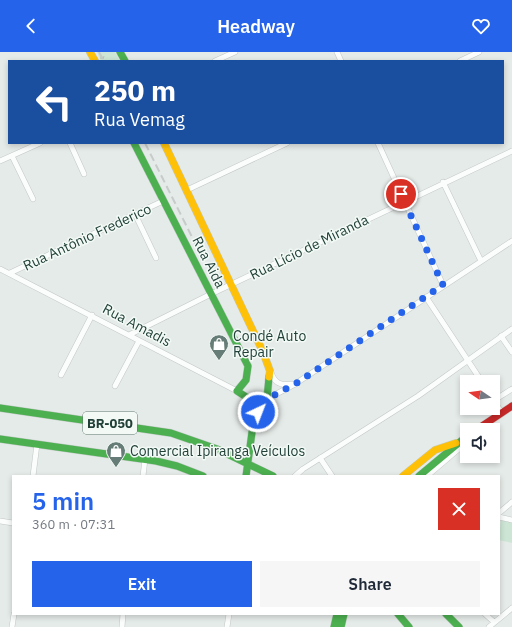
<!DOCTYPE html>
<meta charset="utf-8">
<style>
:root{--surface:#fff;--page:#f6f6f7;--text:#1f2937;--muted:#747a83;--accent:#2563eb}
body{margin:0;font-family:"IBM Plex Sans",sans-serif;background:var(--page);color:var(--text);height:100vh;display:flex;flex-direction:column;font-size:15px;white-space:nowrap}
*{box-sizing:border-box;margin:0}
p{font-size:13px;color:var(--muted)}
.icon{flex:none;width:22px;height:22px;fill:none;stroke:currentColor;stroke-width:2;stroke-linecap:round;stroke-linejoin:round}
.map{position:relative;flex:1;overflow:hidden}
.drawer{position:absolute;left:12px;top:423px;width:488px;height:140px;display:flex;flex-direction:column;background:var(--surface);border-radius:0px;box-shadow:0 2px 6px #0003}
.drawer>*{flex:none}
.banner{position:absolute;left:8px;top:8px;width:496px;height:84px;border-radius:0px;box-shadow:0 2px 6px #0003;background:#1a4fa0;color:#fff;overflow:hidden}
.needle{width:26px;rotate:283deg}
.tools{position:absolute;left:460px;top:323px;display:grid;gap:8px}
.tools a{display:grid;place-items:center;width:40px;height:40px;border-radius:0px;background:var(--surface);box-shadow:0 2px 6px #0003;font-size:20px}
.pin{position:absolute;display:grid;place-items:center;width:34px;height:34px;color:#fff;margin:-17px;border:2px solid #fff;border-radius:50%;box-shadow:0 1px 4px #0007}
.me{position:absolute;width:44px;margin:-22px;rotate:43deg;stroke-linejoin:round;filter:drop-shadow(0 0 3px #0008)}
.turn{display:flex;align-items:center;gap:14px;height:84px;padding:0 20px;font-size:18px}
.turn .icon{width:52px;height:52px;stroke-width:2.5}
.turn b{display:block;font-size:28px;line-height:34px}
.round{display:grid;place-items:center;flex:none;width:42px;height:42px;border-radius:0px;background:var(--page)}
.overview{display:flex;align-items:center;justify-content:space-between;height:68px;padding:0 20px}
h1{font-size:24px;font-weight:600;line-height:30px;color:var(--accent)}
.primary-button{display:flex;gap:8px;margin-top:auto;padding:8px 20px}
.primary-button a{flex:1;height:46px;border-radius:0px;background:var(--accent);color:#fff;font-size:16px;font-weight:600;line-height:46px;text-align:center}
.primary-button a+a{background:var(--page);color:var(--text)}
header{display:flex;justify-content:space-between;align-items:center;height:52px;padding:0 20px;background:var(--accent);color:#fff;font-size:18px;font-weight:600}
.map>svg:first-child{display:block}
.park{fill:url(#park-tufts)}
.pitch{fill:#cde5d4}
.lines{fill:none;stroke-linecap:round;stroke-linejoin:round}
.street-casing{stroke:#c2c8c5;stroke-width:6}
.fast-casing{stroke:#c0c9c5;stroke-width:8}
.slow-casing{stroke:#c0c9c5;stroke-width:8}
.jam-casing{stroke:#c0c9c5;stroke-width:8}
.street{stroke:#fbfcfc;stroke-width:5}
.fast{stroke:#4caf50;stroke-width:7}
.slow{stroke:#ffc107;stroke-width:7}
.jam{stroke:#c62828;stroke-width:7}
.rail{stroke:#c7ccca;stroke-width:2;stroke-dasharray:8 4;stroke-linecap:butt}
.route{stroke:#2563eb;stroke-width:7;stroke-dasharray:0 12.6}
.labels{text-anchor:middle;stroke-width:3;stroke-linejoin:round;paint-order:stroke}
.shield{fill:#f3faf6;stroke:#607871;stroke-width:1}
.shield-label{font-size:13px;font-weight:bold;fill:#214038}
.street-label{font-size:14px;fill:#214038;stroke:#f3faf6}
.poi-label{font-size:14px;fill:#214038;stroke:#f3faf6;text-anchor:start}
</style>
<header><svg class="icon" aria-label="back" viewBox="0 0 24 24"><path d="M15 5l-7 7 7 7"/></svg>Headway<svg class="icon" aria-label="heart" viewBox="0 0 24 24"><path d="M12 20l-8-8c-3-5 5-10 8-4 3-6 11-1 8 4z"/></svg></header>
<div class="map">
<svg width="512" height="575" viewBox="0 0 512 575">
<defs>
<pattern id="park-tufts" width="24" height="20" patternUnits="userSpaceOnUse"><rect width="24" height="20" fill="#cde5d4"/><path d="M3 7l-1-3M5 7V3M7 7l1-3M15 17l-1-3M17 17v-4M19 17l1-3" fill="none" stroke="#b0c6b7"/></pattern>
</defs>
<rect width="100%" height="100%" fill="#e5ebe8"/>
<path class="park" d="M97,0H115L120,9H101Z"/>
<path class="pitch" d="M501,466L512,468V491L499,488Z"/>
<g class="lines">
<g class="street-casing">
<path id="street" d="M337,0L341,9
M215,9L235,0
M460,9L479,0
M70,91L84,122
M378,91L443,233
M12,104L33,147
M0,109L40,91
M443,130L481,209
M187,138L287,91
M135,162L156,206
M0,217L237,339
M10,221L163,149
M426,245L482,330
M129,283L211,242L512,99
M501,284L512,300
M271,320C274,331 281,334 292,332
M61,323L92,263
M115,334L139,289
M267,347L295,332L512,189
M493,348L502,361
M493,349L512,337
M320,406L332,424
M33,424L37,392
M143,424L145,407
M295,424L303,417L418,344L512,277
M427,424L467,390
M499,461L512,450
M499,465L512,468
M0,469L13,471
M485,562L494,570
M12,575L14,562
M122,575L123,562
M227,575L229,562
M489,575L512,556"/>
</g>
<g class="fast-casing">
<path id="fast" d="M120,0L125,9
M134,91L248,314L246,328L237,339L260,354
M0,356L171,381L217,397L273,424
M0,387L156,409L177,414L203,424
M246,424L253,373L261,354L267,347L269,325
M419,424L467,384
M398,562L409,575
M446,562L459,575
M334,575L337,562
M341,575L344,562"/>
</g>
<g class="slow-casing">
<path id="slow" d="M90,0L95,9
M164,91L263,300L270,319L269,325
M403,424L435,398L456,391"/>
</g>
<g class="jam-casing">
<path id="jam" d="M476,378L512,354"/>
</g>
<use href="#street" class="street"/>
<use href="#fast" class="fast"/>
<use href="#slow" class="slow"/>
<use href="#jam" class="jam"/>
<path class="rail" d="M99,0L104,9
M145,91L197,195"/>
</g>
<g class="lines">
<path class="route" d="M258,360L260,354L267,347L295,332L443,233L401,142"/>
</g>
<defs>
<g id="shop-pin" transform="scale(1)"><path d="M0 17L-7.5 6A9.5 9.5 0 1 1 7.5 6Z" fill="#667c76" stroke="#f3faf6"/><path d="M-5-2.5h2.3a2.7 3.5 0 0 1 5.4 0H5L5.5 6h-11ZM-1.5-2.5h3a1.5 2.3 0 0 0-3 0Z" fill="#fff"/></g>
</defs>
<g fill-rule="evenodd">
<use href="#shop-pin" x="219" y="292"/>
<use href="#shop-pin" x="116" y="399"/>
</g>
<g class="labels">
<rect class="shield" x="83" y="360" width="54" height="22" rx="3"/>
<g class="shield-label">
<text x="110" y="376">BR-050</text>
</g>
<g class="street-label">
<text transform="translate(87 185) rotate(-25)" y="5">Rua Antônio Frederico</text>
<text transform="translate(309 195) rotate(-26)" y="5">Rua Lício de Miranda</text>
<text transform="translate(209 210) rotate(63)" y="5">Rua Aida</text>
<text transform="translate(137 273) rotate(28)" y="5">Rua Amadis</text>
</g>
<g class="poi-label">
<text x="233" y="289">Condé Auto<tspan x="233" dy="16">Repair</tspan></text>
<text x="130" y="404">Comercial Ipiranga Veículos</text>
</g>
</g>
</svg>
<div class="tools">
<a><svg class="needle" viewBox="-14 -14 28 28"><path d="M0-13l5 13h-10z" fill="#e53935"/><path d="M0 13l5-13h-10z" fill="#747a83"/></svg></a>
<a><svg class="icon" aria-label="sound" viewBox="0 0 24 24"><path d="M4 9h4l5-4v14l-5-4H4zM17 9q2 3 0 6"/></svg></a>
</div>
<div class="pin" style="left:401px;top:142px;background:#d93025"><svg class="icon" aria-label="arrive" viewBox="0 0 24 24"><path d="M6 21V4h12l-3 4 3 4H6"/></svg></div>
<svg class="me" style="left:258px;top:360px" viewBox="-20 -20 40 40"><circle r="17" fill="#2563eb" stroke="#fff" stroke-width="3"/><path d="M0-11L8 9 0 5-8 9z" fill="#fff"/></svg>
<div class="banner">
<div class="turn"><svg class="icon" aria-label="left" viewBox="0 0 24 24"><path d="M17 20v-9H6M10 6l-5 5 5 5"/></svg><div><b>250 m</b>Rua Vemag</div></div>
</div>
<section class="drawer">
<div class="overview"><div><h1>5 min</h1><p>360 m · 07:31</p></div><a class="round" style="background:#d93025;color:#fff"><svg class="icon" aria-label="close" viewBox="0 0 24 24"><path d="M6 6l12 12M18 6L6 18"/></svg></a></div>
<div class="primary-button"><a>Exit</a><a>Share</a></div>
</section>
</div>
